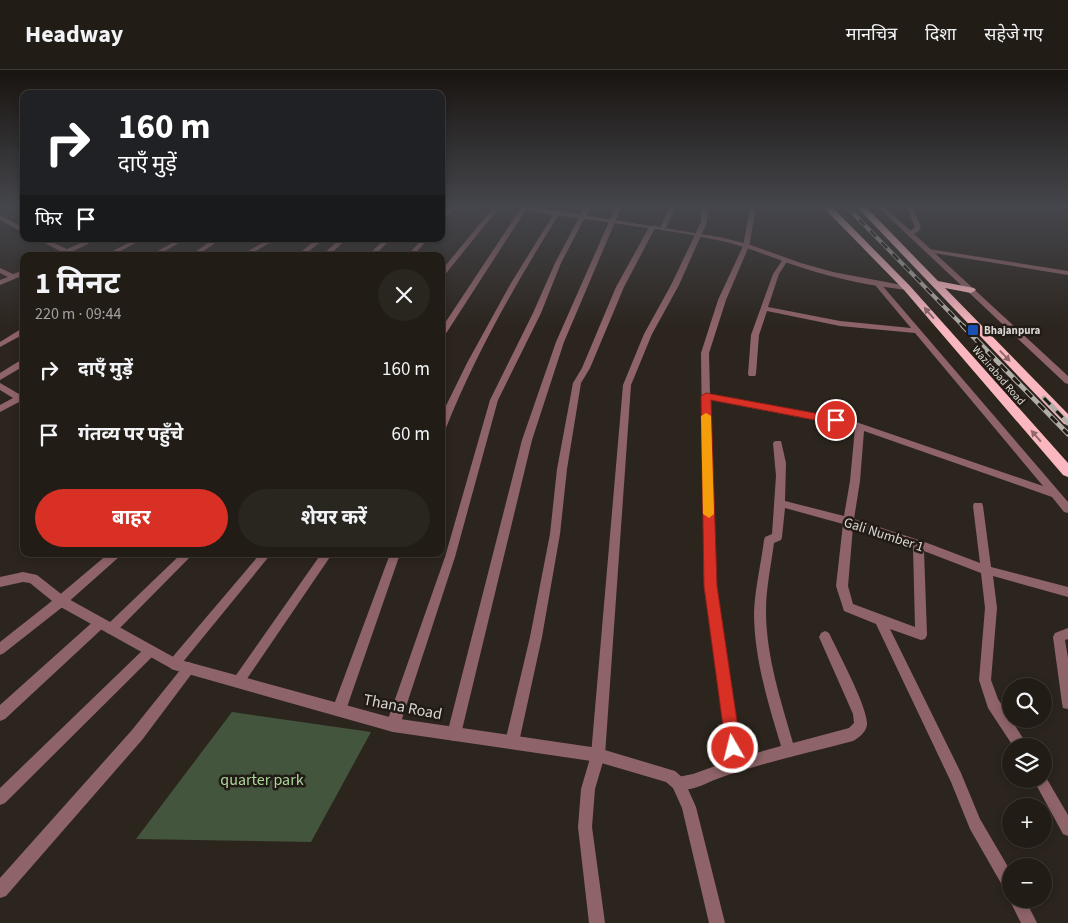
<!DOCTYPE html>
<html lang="hi">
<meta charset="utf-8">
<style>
:root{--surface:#211c16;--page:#29251f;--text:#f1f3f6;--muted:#a2a1a1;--line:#3e3a35;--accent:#d93025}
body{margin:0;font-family:"Source Sans 3","Noto Sans Devanagari",sans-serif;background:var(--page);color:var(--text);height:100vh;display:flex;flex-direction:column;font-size:19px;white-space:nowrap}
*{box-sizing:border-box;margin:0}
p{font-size:16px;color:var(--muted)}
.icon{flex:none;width:28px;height:28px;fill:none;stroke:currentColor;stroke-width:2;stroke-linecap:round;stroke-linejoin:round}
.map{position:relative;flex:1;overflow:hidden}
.drawer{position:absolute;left:20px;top:182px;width:425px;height:305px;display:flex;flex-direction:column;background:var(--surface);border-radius:10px;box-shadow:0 2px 8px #0003,0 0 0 1px var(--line)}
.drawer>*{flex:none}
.top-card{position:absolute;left:20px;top:20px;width:425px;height:152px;border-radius:10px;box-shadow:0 2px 8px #0003,0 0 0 1px var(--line);background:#202124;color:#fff;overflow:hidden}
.buttons{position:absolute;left:1002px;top:608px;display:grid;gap:10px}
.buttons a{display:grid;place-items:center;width:50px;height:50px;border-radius:50%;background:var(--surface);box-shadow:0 2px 8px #0003,0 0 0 1px var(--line);font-size:25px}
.pin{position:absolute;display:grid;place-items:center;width:42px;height:42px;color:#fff;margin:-21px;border:2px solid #fff;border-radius:50%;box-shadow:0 1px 5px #0007}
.me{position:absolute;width:55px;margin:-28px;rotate:352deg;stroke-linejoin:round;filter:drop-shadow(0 0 4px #0008)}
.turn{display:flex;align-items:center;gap:18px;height:105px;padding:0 15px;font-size:22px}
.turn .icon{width:65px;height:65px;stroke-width:2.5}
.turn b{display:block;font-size:35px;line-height:42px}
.then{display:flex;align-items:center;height:48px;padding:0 15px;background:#0003;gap:10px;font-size:19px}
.round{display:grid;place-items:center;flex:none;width:52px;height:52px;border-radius:26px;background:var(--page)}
.overview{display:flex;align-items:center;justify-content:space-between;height:85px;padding:0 15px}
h1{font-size:30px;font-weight:700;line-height:38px}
.cta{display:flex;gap:10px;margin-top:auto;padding:10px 15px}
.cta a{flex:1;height:58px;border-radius:30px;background:var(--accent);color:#fff;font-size:20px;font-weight:700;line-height:58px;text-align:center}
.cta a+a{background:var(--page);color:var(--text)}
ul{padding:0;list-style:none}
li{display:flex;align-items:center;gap:15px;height:65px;padding:0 15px}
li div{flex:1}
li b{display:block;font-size:19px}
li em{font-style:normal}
header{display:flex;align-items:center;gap:30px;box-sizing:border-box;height:70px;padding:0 25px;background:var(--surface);border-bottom:1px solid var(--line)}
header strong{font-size:24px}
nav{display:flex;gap:28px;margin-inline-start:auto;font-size:18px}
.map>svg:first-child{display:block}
.green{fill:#44553d}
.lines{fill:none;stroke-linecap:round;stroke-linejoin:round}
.minor{fill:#8f6469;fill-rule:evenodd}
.tertiary{fill:#8f6469;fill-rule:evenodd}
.trunk{fill:#fab7c0;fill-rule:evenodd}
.rail-far1-casing{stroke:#b1ada7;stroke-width:4}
.rail-casing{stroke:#b1ada7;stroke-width:5}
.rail-far1{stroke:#221b15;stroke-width:2.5;stroke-dasharray:8;stroke-linecap:butt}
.rail{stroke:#221b15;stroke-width:3;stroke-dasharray:9;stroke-linecap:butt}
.oneway{fill:#8e696a}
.route{fill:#d93025;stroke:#8d1f18}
.slow{fill:#f59e0b}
.transit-dot{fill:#1a4fb4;stroke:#221b15;stroke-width:2}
.labels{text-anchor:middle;stroke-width:5;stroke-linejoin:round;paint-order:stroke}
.far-poi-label{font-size:11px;font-weight:bold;fill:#dad6d1;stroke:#221b15;text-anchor:start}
.far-street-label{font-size:11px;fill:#dad6d1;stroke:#221b15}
.street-label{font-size:14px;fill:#dad6d1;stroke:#221b15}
.near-street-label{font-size:16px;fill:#dad6d1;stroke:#221b15}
.near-park-label{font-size:16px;fill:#acd79b;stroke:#221b15}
</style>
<header>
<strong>Headway</strong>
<nav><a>मानचित्र</a><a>दिशा</a><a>सहेजे गए</a></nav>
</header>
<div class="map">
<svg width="1068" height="853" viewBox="0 0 1068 853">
<rect width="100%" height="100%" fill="#2c251e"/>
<path class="green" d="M232,642L371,662L311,772L136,769Z"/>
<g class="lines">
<path class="minor" d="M449,138H455L441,152V146Z
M493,138H499L443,207L441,208V201Z
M521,138H527L445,265L441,267V259Z
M584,138H590L561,193L541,243L498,330L455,487L400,655L398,660L393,662L388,660L386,655L445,487L490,330L533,243L555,193Z
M615,138H621L564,272L532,370L461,664L459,669L454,671L449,669L447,664L522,370L556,272Z
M669,138H675L666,158L661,159L660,158Z
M702,138H708L707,152L679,215L652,264L631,315L605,685L595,719L592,757L605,853H589L578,757L581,719L591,685L623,315L644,264L671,215L701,152Z
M750,138H756L749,176L726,230L709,283L710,324L853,351L1043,416L915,263L840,256L767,241L759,265L756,304L755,306H749L748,304L751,265L773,204L783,189L788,190L779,204L768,237L840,251L911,258L875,215L881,214L1068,432V443L1064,442L1052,427L864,361L860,411L854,449L922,471L980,493L973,436L974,433H982L983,436L991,497L1068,517V527L993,506L997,538L991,610L998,629L1028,676H1013L988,638L979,610L985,538L981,503L924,481L927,565L925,569L921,570L890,559L961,703L980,749L1011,802V829H1025L1037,853H1021L1009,829L1011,825L1006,822L970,759L951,712L876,554L844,541L836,516L843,454L785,438L782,467L781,470L774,473C771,496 766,518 766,541C766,586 781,631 793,673L849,658L854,653L853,644L819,567L821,563L825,561L829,563C837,580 868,638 867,654C867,661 859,668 853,671C808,683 761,693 717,709C704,714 687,724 673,718L671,713L673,708L693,704L729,691L704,517L701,283L718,230L743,176ZM710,330L855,358L850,411L844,446L785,431L786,393L781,371H775L773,373L776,406L772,464L765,467L764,470C761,494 755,518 754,542C754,588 768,633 781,676L742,687L716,517ZM853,457L913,477L915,557L853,534L848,516Z
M907,138H913L921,157L919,161L910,166L907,164L915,157Z
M555,142L560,143C517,211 476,283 446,358L441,361V346L467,293L511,213Z
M0,145L24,158V163L0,150Z
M653,155L658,156L654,160L624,217L590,298L581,313L567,399L560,464L542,567L519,672L517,677L512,679L507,677L505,672L530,567L550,464L557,399L573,313L582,298L616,217L648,159Z
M37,169H45L67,179L90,169H98L63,186H55L62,182Z
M136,169H143L111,186H103Z
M179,169H186L156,186H149Z
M214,169H221L196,186H189Z
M269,169H276L247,186H240Z
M317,169H324L303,186H296Z
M340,169H347L328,186H321Z
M385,169H391L374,186H367Z
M422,169H428L413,186H407Z
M929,179L1068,201V205L927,182V180Z
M0,198L13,204L24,200V205L0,215V210L8,207L0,203Z
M21,259H24V264L0,277V272Z
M21,290H24V296L0,310V303Z
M0,313L19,324L24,323V334L19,332L0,342V335L13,328L0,320Z
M108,484H120L119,487L65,535L4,583L0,585V572L57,527Z
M181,484H193L115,563L111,564L107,563L105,559L107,555Z
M260,484H271L178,598L174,600L170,598L168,594L170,590Z
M321,484H332L242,616L238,618L234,616L232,612L234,608Z
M390,484H400L346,640L344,645L339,646L334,645L332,640Z
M100,548L104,549L106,553L104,557L5,649L0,651V635L96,549Z
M1068,558V569L1065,570L1068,588V639L1063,638L1062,633L1053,567L1055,563Z
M150,575L154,577L156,581L154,585L5,733L0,735V718L146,577Z
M189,592L193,594L195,598L193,602L142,670L6,826L0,828V808L132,660L185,594Z
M1044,704L1068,745V766L1063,764L1033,709H1044Z"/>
<path class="tertiary" d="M526,138H540L719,167L748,174L801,193L833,202L907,216L911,218L907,220C872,216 837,209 803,198C774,189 747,176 717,170C671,160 624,155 578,148C563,146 539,145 526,138Z
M879,138H886L1068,306V314L1065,313Z
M23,502L37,505L65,527L177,589L393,648L598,678L675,701L683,708L696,737L725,853H709L682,738L673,718L666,712L598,692L393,662L174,600L57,535L30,513L23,512L0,517V507Z"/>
<path class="trunk" d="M824,138H833L910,216L1068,393V407L1063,405L904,220Z
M858,138H867L938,211L974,218L976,220L971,223L945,218L1068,344V355L1064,354Z"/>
<g class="rail-far1-casing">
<path id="rail-far1" d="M848,138L964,257"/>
</g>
<g class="rail-casing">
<path id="rail" d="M963,256L1068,364
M1044,328L1068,353"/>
</g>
<use href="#rail-far1" class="rail-far1"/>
<use href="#rail" class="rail"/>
</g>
<defs><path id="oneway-solid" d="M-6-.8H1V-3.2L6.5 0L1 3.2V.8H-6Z" transform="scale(1.25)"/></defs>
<g class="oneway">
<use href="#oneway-solid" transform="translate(929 243) rotate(-131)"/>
<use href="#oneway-solid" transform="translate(1005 286) rotate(46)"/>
<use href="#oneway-solid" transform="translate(1036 366) rotate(-131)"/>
</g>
<linearGradient id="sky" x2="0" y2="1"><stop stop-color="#181410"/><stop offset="0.53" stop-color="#45464c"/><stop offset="1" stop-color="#45464c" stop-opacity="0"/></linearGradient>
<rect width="1068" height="258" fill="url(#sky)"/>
<path class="route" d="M706,323L836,347L841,350L836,354L711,330L717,516L741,678L739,683L733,685L728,683L726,678L704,516L701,326Z"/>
<path class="slow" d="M706,343L711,346L714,444L709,448L703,444L701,346Z"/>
<rect class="transit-dot" x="967" y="254" width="12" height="12" rx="2.5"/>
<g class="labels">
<g class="far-poi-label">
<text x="984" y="264">Bhajanpura</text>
</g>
<g class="far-street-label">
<text transform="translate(999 305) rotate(49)" y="4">Wazirabad Road</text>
</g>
<g class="street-label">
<text transform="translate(884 464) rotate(18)" y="5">Gali Number 1</text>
</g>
<g class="near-street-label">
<text transform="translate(403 636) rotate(11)" y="6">Thana Road</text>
</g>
<g class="near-park-label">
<text x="262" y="715">quarter park</text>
</g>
</g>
</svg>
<div class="buttons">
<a><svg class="icon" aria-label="search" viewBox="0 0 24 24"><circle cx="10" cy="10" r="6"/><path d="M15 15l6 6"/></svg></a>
<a><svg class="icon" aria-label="layers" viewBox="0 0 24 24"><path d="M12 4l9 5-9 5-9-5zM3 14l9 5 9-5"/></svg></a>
<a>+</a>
<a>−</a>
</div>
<div class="pin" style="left:836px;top:350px;background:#d93025"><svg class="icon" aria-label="arrive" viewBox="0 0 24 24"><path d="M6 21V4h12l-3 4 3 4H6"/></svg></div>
<svg class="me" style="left:733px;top:678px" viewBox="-20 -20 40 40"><circle r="17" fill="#d93025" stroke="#fff" stroke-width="3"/><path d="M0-11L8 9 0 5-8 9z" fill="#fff"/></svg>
<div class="top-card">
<div class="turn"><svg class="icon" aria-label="right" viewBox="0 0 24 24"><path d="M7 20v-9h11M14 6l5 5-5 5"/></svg><div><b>160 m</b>दाएँ मुड़ें</div></div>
<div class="then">फिर<svg class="icon" aria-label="arrive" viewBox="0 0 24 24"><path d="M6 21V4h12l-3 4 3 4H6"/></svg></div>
</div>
<section class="drawer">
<div class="overview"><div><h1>1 मिनट</h1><p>220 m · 09:44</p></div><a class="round"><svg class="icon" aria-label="close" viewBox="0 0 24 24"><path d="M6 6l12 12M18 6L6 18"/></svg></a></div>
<ul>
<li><svg class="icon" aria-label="right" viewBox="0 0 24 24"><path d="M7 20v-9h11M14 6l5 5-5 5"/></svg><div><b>दाएँ मुड़ें</b></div><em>160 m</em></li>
<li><svg class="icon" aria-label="arrive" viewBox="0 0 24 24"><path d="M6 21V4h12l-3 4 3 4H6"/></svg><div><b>गंतव्य पर पहुँचे</b></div><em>60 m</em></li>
</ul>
<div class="cta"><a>बाहर</a><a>शेयर करें</a></div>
</section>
</div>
